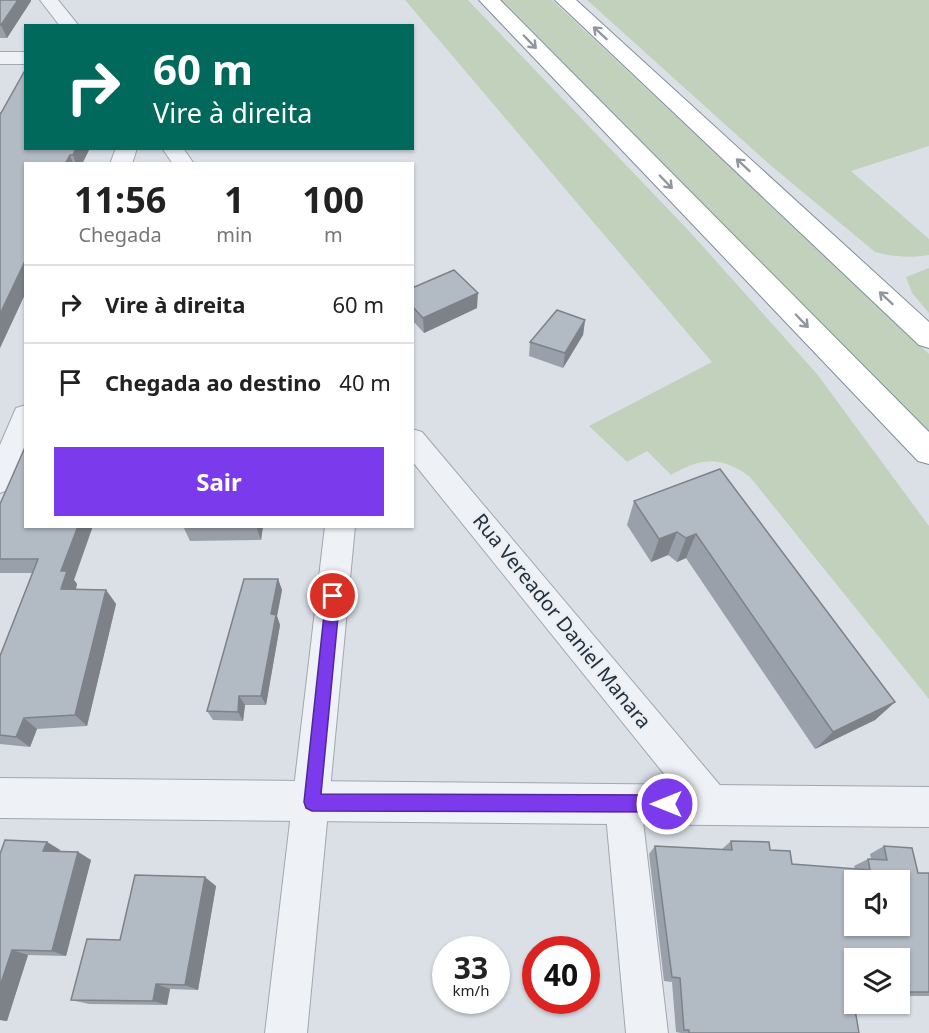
<!DOCTYPE html>
<html lang="pt">
<meta charset="utf-8">
<style>
:root{--surface:#fff;--page:#f6f6f6;--text:#222;--muted:#767676;--line:#e0e0e0;--accent:#7c3aed}
body{margin:0;font-family:"Noto Sans",sans-serif;background:var(--page);color:var(--text);height:100vh;display:flex;flex-direction:column;font-size:22px;white-space:nowrap}
*{box-sizing:border-box;margin:0}
p{font-size:20px;color:var(--muted)}
.icon{flex:none;width:33px;height:33px;fill:none;stroke:currentColor;stroke-width:2;stroke-linecap:round;stroke-linejoin:round}
.map{position:relative;flex:1;overflow:hidden}
.panel{position:absolute;left:24px;top:162px;width:390px;height:366px;display:flex;flex-direction:column;background:var(--surface);border-radius:0px;box-shadow:0 2px 4px #0004}
.panel>*{flex:none}
.banner{position:absolute;left:24px;top:24px;width:390px;height:126px;border-radius:0px;box-shadow:0 2px 4px #0004;background:#00695c;color:#fff;overflow:hidden}
.fabs{position:absolute;left:844px;top:870px;display:grid;gap:12px}
.fabs a{display:grid;place-items:center;width:66px;height:66px;border-radius:0px;background:var(--surface);box-shadow:0 2px 4px #0004;font-size:30px}
.speed{position:absolute;left:432px;top:936px;display:flex;gap:12px;font-size:30px;font-weight:700;text-align:center}
.speed>*{display:grid;place-content:center;width:78px;height:78px;border-radius:50%;background:var(--surface);box-shadow:0 2px 4px #0004;line-height:1}
.speed small{font-size:15px;font-weight:400}
.speed .limit{border:9px solid #d22;background:#fff;color:#111}
.pin{position:absolute;display:grid;place-items:center;width:51px;height:51px;color:#fff;margin:-26px;border:3px solid #fff;border-radius:50%;box-shadow:0 2px 6px #0007}
.me{position:absolute;width:66px;margin:-33px;rotate:270deg;stroke-linejoin:round;filter:drop-shadow(0 0 4px #0008)}
.turn{display:flex;align-items:center;gap:21px;height:126px;padding:0 30px;font-size:27px}
.turn .icon{width:78px;height:78px;stroke-width:2.5}
.turn b{display:block;font-size:42px;line-height:51px}
.eta{display:flex;justify-content:space-evenly;align-items:center;height:102px;text-align:center}
.eta b{font-size:36px;font-weight:700;line-height:42px}
.button{display:flex;gap:12px;margin-top:auto;padding:12px 30px}
.button a{flex:1;height:69px;border-radius:0px;background:var(--accent);color:#fff;font-size:24px;font-weight:700;line-height:69px;text-align:center}
ul{padding:0;list-style:none}
li{display:flex;align-items:center;gap:18px;height:78px;padding:0 30px;border-top:2px solid var(--line)}
li div{flex:1}
li b{display:block;font-size:22px}
li em{font-style:normal}
.map>svg:first-child{display:block}
.green{fill:#c2d1bb}
.lines{fill:none;stroke-linecap:round;stroke-linejoin:round}
.minor-casing{stroke:#a0a7b1;stroke-width:2}
.tertiary-casing{stroke:#a0a7b1;stroke-width:2}
.motorway-casing{stroke:#818e9e;stroke-width:2}
.minor{fill:#eef1f5;fill-rule:evenodd}
.tertiary{fill:#eef1f5;fill-rule:evenodd}
.motorway{fill:#fff;fill-rule:evenodd}
.wall{fill:#99a0a9}
.shaded-wall{fill:#7d8289}
.building{fill:#b2bac4;stroke:#7d8289;stroke-width:1.5;fill-rule:evenodd}
.oneway{stroke:#92979e}
.route{fill:#7c3aed;stroke:#51269a;stroke-width:1.5}
.labels{text-anchor:middle;stroke-width:4.5;stroke-linejoin:round;paint-order:stroke}
.street-label{font-size:20px;fill:#242f3d;stroke:#eaeff4}
</style>
<div class="map">
<svg width="929" height="1033" viewBox="0 0 929 1033">
<rect width="100%" height="100%" fill="#dbe0e7"/>
<path class="green" d="M405,0H468L690,232L817,374L929,526V699L750,477C719,455 702,458 671,475L647,451L627,462L589,426L712,362Z
M500,0H552L929,354V433Z
M587,0H929V146L851,171L929,239V255C910,258 894,257 875,252L769,164Z
M929,268V313L912,293L906,277Z"/>
<g class="lines">
<g class="minor-casing">
<path id="minor" d="M40,0H58L79,26H60Z
M0,52H26V64H0Z
M116,148H137L132,164H110Z
M162,148H183L194,164H173Z
M26,405V452L10,489L0,493V445L16,408Z
M412,429L422,432L724,790L729,803L724,816L711,821L698,816L412,461Z
M325,526H355L307,1033H265Z
M623,786L636,791L641,804L668,1033H626L605,804L610,791Z"/>
</g>
<g class="tertiary-casing">
<path id="tertiary" d="M0,778L929,787V827L0,818Z"/>
</g>
<g class="motorway-casing">
<path id="motorway" d="M479,0H500L929,432V464L918,461Z
M555,0H576L929,322V348L919,345Z"/>
</g>
<use href="#minor" class="minor"/>
<use href="#tertiary" class="tertiary"/>
<use href="#motorway" class="motorway"/>
</g>
<path class="wall" d="M0,0H31V1L7,38H0Z
M26,148H90L82,164H26V292L0,348Z
M412,288L477,308L424,333L412,320Z
M585,320L583,335L563,368L529,356L530,342Z
M720,469L895,702L875,720L815,749L686,558L677,562L668,555L651,562L627,525L634,501Z
M0,504L74,580L77,584L76,590H106L116,604L87,726L37,729L30,747L0,744V656L33,573H0Z
M183,526H263L261,540L190,541Z
M278,579L282,590L277,616L280,625L266,705H245L243,721L213,720L207,711Z
M731,841L770,850L792,864L855,869L854,866L868,859H871L870,854L884,846L918,873H929V996H900V958H855V995H852L859,1033H681L676,1032L672,982L664,981L649,854L655,846L722,849Z
M47,842L60,850V852H78L91,860L66,956L28,955L7,1021L0,1020V854Z
M216,886L198,990L170,989L167,1005L89,1004L71,1000L120,940Z"/>
<path class="shaded-wall" d="M18,0H31V1L7,38L1,25Z
M76,148H90L82,164H76L73,155Z
M70,155L73,164H65Z
M26,259V292L0,348V314Z
M478,293L477,308L424,333L423,318Z
M585,320L583,335L563,368L565,353Z
M78,526H93L74,580L77,584L72,603L61,589V571Z
M256,526H263L261,540Z
M677,532L668,555L651,562L659,539Z
M696,534L686,558L677,562L686,538Z
M278,579L282,590L277,616L280,625L266,705L261,696L271,614Z
M106,590L116,604L87,726L75,715Z
M239,696L245,705L243,721L238,712Z
M895,702L875,720L815,749L833,732Z
M24,718L37,729L30,747L16,737Z
M47,842L60,850L57,859L43,851Z
M78,852L91,860L66,956L52,951Z
M205,877L216,886L198,990L185,985Z
M12,950L28,955L7,1021L0,1020V986Z
M156,984L170,989L167,1005L153,1001Z"/>
<path class="building" d="M0,0H18L1,25H0Z
M24,72H26V148H76L73,155H70L65,164H26V259L0,314V113H1Z
M454,270L478,293L423,318L412,306V288Z
M557,310L585,320L565,353L530,342Z
M26,445V526H78L61,571H67L61,589L106,590L75,715L24,718L16,737L0,735V656L38,559H0V504Z
M720,469L895,702L833,732L696,534L686,538L677,532L659,539L634,501Z
M244,579H278L271,614L276,615L261,696H239L238,712L207,711Z
M5,840L47,842L43,851L78,852L52,951L12,950L0,986V854Z
M731,841L769,842L770,850L790,851L792,864L870,870L868,859L887,860L884,846L912,848L918,873H929V992H900V958H855V992H852L859,1033H689V1030H684L680,978L672,977L655,846L732,850ZM855,880H900V926H855Z
M135,875L205,877L185,985L156,984L153,1001L71,1000L87,939L120,940Z"/>
<defs><path id="oneway-shaft" d="M-6 0H5M1.5-3L5.5 0L1.5 3" fill="none" stroke-width="1.6" stroke-linecap="round" stroke-linejoin="round" transform="scale(1.5)"/></defs>
<g class="oneway">
<use href="#oneway-shaft" transform="translate(600 33) rotate(-137)"/>
<use href="#oneway-shaft" transform="translate(530 42) rotate(46)"/>
<use href="#oneway-shaft" transform="translate(743 165) rotate(-137)"/>
<use href="#oneway-shaft" transform="translate(666 182) rotate(46)"/>
<use href="#oneway-shaft" transform="translate(886 298) rotate(-137)"/>
<use href="#oneway-shaft" transform="translate(802 321) rotate(46)"/>
</g>
<path class="route" d="M333,589L338,591L340,596L321,794L667,795L673,798L675,804L673,810L667,812L312,811L306,808L304,802L326,596L328,591Z"/>
<g class="labels">
<g class="street-label">
<text transform="translate(562 621) rotate(51)" y="7">Rua Vereador Daniel Manara</text>
</g>
</g>
</svg>
<div class="fabs">
<a><svg class="icon" aria-label="sound" viewBox="0 0 24 24"><path d="M4 9h4l5-4v14l-5-4H4zM17 9q2 3 0 6"/></svg></a>
<a><svg class="icon" aria-label="layers" viewBox="0 0 24 24"><path d="M12 4l9 5-9 5-9-5zM3 14l9 5 9-5"/></svg></a>
</div>
<div class="speed"><div>33<small>km/h</small></div><div class="limit">40</div></div>
<div class="pin" style="left:333px;top:596px;background:#d93025"><svg class="icon" aria-label="arrive" viewBox="0 0 24 24"><path d="M6 21V4h12l-3 4 3 4H6"/></svg></div>
<svg class="me" style="left:667px;top:804px" viewBox="-20 -20 40 40"><circle r="17" fill="#7c3aed" stroke="#fff" stroke-width="3"/><path d="M0-11L8 9 0 5-8 9z" fill="#fff"/></svg>
<div class="banner">
<div class="turn"><svg class="icon" aria-label="right" viewBox="0 0 24 24"><path d="M7 20v-9h11M14 6l5 5-5 5"/></svg><div><b>60 m</b>Vire à direita</div></div>
</div>
<section class="panel">
<div class="eta">
<div><b>11:56</b><p>Chegada</p></div>
<div><b>1</b><p>min</p></div>
<div><b>100</b><p>m</p></div>
</div>
<ul>
<li><svg class="icon" aria-label="right" viewBox="0 0 24 24"><path d="M7 20v-9h11M14 6l5 5-5 5"/></svg><div><b>Vire à direita</b></div><em>60 m</em></li>
<li><svg class="icon" aria-label="arrive" viewBox="0 0 24 24"><path d="M6 21V4h12l-3 4 3 4H6"/></svg><div><b>Chegada ao destino</b></div><em>40 m</em></li>
</ul>
<div class="button"><a>Sair</a></div>
</section>
</div>
